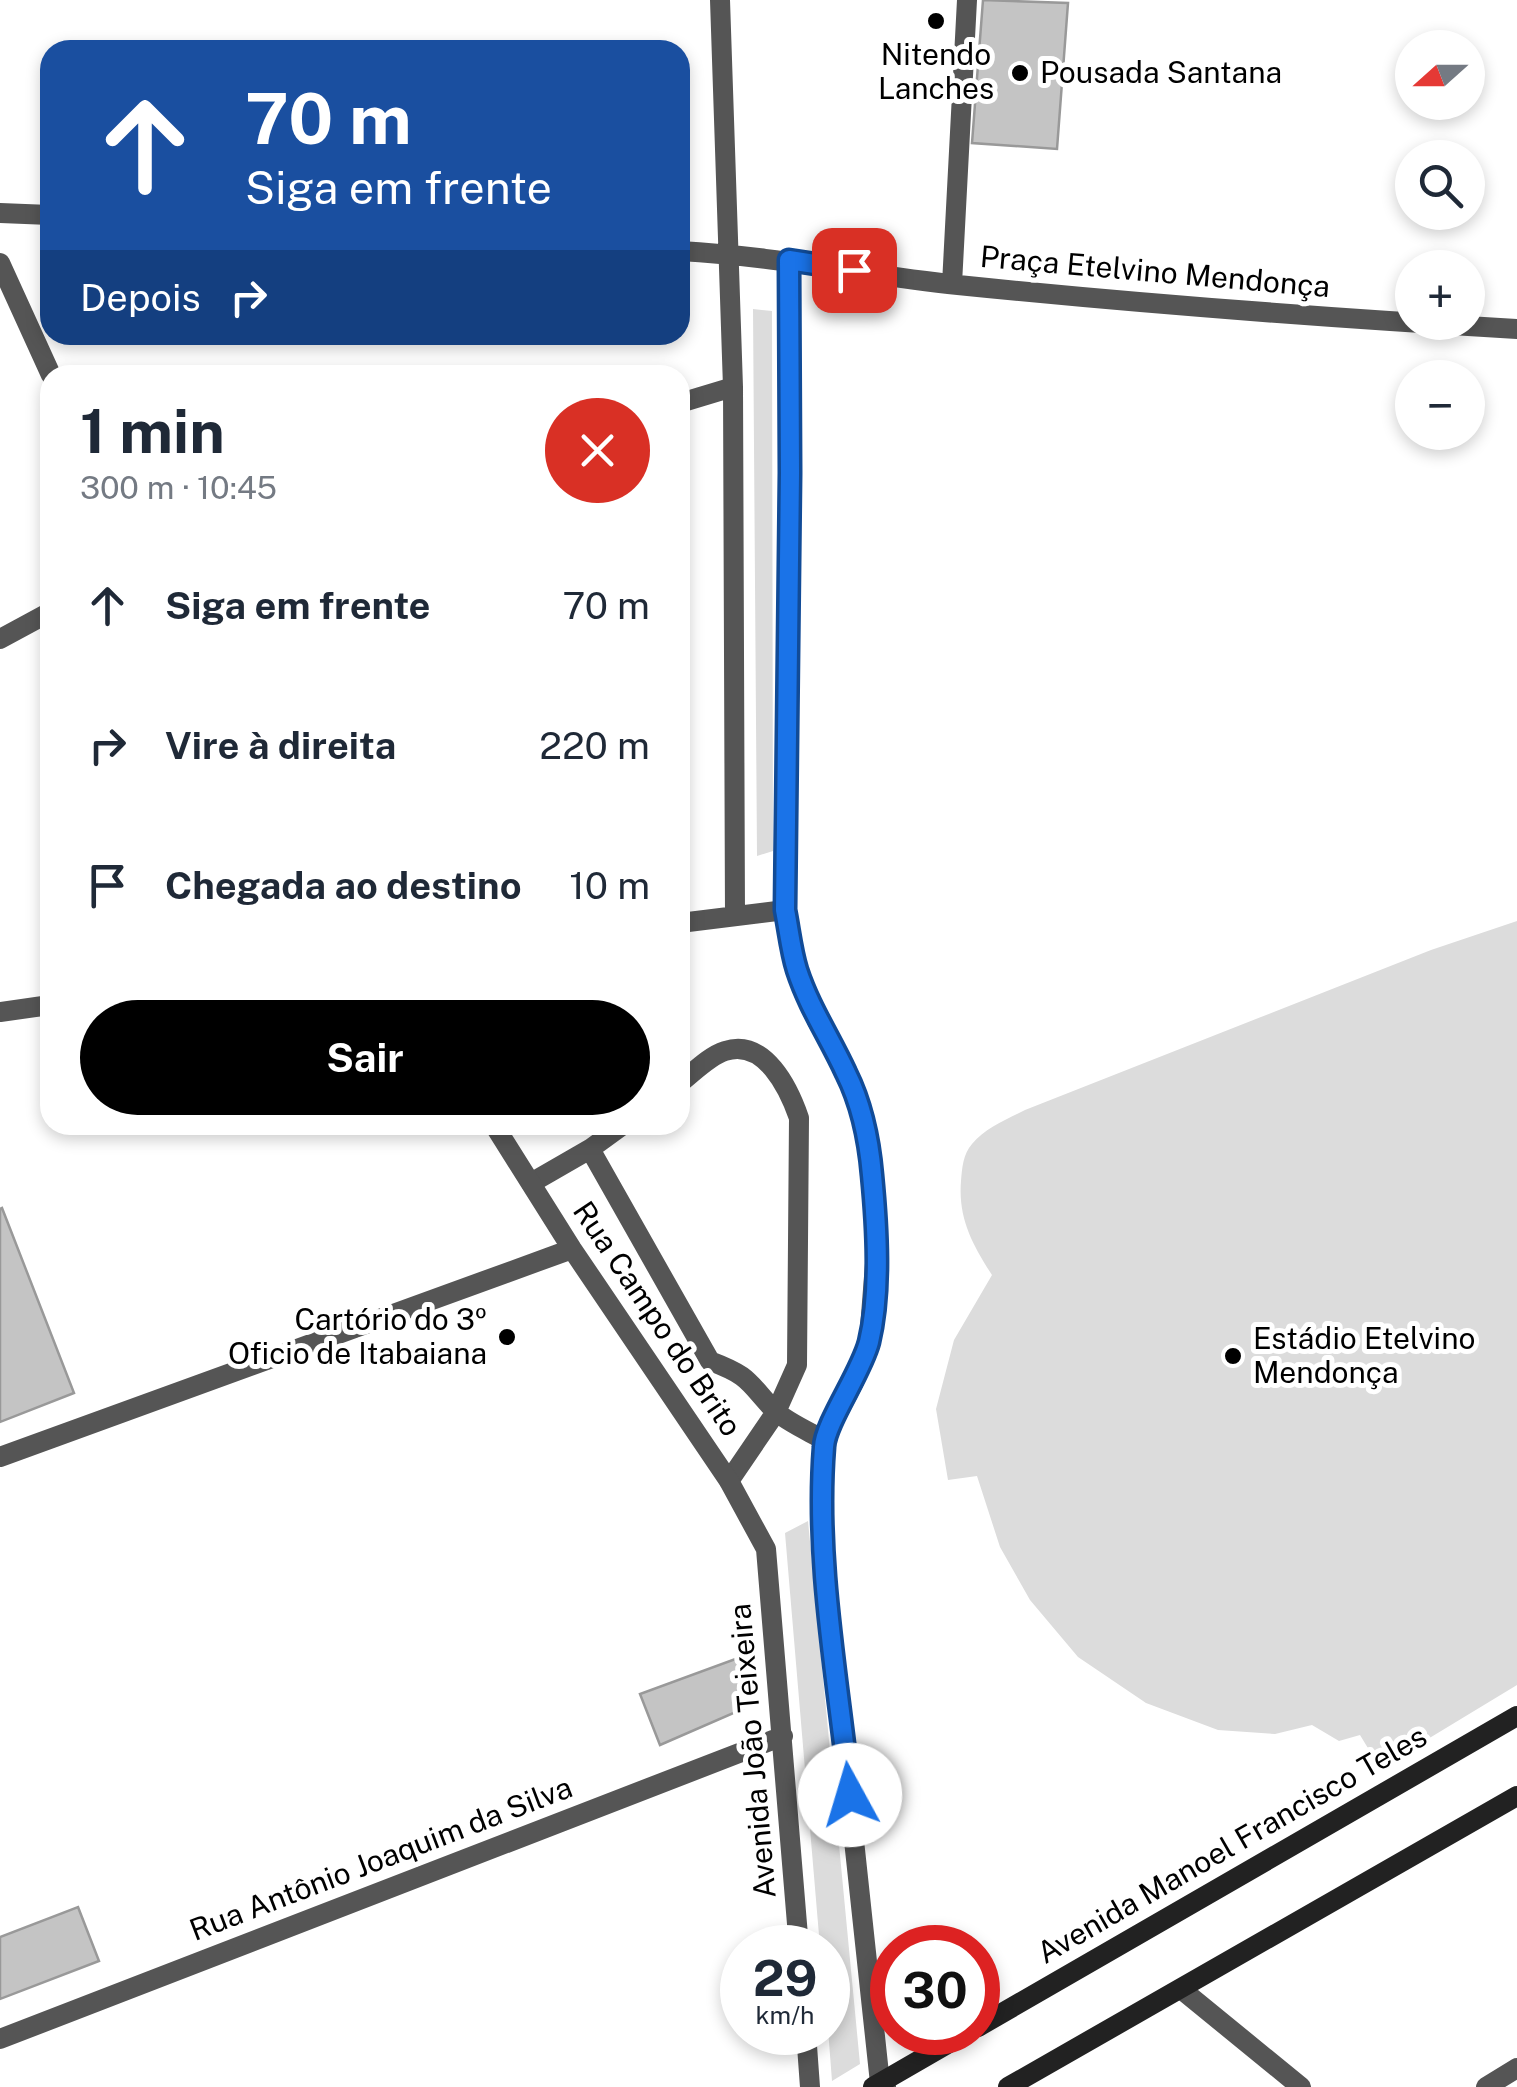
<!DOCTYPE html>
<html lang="pt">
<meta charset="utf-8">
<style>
:root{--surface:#fff;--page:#f2f2f3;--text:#1f2937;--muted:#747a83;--accent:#000}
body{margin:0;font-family:"Public Sans",sans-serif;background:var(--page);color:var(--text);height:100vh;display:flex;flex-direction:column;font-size:38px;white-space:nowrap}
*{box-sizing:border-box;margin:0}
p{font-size:32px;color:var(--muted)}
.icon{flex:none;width:55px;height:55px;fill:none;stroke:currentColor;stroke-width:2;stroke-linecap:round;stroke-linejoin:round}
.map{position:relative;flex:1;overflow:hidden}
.drawer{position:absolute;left:40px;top:365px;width:650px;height:770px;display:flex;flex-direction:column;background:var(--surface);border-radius:30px;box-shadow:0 5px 15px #0003}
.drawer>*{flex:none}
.banner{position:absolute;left:40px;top:40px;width:650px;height:305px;border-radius:30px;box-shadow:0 5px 15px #0003;background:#1a4fa0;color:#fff;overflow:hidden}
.needle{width:65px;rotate:249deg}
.buttons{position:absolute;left:1395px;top:30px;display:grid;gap:20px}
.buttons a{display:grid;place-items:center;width:90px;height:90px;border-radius:50%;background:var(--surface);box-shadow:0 5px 15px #0003;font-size:50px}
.speed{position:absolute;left:720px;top:1925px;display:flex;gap:20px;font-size:50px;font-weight:700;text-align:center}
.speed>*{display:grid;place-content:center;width:130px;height:130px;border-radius:50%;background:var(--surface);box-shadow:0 5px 15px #0003;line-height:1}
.speed small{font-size:25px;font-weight:400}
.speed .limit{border:15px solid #d22;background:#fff;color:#111}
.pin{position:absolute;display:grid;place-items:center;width:85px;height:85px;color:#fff;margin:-42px;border-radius:20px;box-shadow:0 5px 15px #0006}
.me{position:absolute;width:110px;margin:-55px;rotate:354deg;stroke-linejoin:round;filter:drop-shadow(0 0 8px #0008)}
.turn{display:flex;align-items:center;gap:35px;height:210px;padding:0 40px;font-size:45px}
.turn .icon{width:130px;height:130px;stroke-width:2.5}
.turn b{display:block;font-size:70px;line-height:85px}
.then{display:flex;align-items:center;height:95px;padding:0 40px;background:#0003;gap:20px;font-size:38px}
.round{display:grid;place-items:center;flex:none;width:105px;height:105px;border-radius:52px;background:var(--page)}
.head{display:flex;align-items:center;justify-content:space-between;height:170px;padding:0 40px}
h1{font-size:60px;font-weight:700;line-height:75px}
.cta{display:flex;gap:20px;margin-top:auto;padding:20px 40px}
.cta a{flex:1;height:115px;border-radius:60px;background:var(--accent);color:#fff;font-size:40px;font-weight:700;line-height:115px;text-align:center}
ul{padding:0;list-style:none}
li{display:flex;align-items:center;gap:30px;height:140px;padding:0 40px}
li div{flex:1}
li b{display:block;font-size:38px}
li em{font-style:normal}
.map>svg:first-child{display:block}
.green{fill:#dcdcdc}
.building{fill:#c4c4c4;stroke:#999;stroke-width:2.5}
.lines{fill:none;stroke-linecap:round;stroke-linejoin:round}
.lane{stroke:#555;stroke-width:20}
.street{stroke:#555;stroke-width:20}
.secondary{stroke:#222;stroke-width:20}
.route-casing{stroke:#114b97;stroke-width:25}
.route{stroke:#1a73e8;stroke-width:18}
.poi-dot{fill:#000;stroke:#fff;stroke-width:4}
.labels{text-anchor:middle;stroke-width:10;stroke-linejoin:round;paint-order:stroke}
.poi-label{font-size:30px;fill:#000;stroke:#fff;text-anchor:start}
.street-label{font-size:30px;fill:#000;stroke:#fff}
</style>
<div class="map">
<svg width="1517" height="2087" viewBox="0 0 1517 2087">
<rect width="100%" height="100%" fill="#fff"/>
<path class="green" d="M753,309L772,311L773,851L757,856Z
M1517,921V1685L1380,1768L1360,1735L1339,1741L1312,1725L1275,1734L1218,1730L1146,1703L1078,1657L1030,1600L1000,1547L977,1476L948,1480L936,1409L954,1340L992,1275C972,1244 958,1218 961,1181C962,1168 963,1154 972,1144C985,1128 1007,1119 1025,1110L1431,950Z
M808,1521L860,2064L832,2081L828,2029V1948L820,1947L785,1533Z"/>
<path class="building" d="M983,0L1068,3L1057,149L972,143Z
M2,1208L74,1393L0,1422V1209Z
M749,1654L752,1705L660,1745L640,1694Z
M78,1907L99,1961L0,1999V1937Z"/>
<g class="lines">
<path class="lane" d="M680,1083C693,1073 709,1056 725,1051C765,1038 789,1089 799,1118L797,1365L776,1412L729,1481
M590,1149L710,1361C750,1376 747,1381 774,1410C787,1422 808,1431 824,1440
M531,1183L590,1149L623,1125"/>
<path class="street" d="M720,0L733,387L735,916
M0,213L50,215
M680,251C774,256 865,275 958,285C1144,304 1330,318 1517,329
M789,260L790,473L785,910L796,968L817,1021L848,1074L864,1116L872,1174L876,1251L869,1341L854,1382L824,1440L822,1482L823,1551L880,2083L886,2087
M0,263L51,375
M952,284L967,0
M680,403L733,387
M0,639L50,612
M680,923L785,910
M0,1012L50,1005
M494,1125L572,1249L729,1481L766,1549L799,1948
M0,1457L572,1249
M1181,1989L1301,2087
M806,2032L810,2087
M0,2039L783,1736
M1486,2087L1517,2068"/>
<path class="secondary" d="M978,2027L1517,1716
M873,2087L968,2032
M1008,2087L1517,1796"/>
</g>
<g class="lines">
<g class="route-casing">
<path id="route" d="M850,1795C838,1680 815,1562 824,1447C825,1423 861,1373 869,1342C881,1292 877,1227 872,1175C869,1140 862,1105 846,1073C830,1038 809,1007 797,970C791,951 789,930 785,910L790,473L789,260L854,270"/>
</g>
<use href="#route" class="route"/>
</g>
<g class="poi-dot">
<circle cx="936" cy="21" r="10"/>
<circle cx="1020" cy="73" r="10"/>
<circle cx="507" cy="1337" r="10"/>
<circle cx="1233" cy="1356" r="10"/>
</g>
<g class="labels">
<g class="poi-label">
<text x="936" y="65" text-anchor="middle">Nitendo<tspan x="936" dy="34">Lanches</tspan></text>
<text x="1040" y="83">Pousada Santana</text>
<text x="487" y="1330" text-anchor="end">Cartório do 3º<tspan x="487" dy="34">Oficio de Itabaiana</tspan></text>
<text x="1253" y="1349">Estádio Etelvino<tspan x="1253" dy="34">Mendonça</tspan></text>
</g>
<g class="street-label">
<text transform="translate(1155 272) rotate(5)" y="10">Praça Etelvino Mendonça</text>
<text transform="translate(657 1319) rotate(56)" y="10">Rua Campo do Brito</text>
<text transform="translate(753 1751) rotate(-95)" y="10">Avenida João Teixeira</text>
<text transform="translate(1232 1845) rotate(-30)" y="10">Avenida Manoel Francisco Teles</text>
<text transform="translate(381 1859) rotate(-21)" y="10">Rua Antônio Joaquim da Silva</text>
</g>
</g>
</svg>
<div class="buttons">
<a><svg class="needle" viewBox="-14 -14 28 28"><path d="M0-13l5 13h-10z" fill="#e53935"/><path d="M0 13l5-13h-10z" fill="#747a83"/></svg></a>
<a><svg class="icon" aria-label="search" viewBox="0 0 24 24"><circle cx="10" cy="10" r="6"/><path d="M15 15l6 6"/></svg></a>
<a>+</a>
<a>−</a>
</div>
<div class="speed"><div>29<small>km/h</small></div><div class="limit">30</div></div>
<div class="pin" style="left:854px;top:270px;background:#d93025"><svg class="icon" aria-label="arrive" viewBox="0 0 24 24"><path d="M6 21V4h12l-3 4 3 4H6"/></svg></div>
<svg class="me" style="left:850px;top:1795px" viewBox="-20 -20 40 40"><circle r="19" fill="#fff"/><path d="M0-13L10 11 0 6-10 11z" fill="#1a73e8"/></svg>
<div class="banner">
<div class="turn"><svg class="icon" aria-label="ahead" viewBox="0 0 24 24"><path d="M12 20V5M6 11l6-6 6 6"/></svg><div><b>70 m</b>Siga em frente</div></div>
<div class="then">Depois<svg class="icon" aria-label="right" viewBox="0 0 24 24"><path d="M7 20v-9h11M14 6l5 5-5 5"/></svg></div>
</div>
<section class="drawer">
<div class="head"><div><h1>1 min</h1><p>300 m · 10:45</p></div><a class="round" style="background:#d93025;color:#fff"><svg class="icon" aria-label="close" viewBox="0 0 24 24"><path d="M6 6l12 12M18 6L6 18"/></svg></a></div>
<ul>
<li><svg class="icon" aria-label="ahead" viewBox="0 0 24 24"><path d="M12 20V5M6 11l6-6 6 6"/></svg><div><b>Siga em frente</b></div><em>70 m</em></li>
<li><svg class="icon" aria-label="right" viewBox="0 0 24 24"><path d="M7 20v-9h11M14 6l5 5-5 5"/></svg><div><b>Vire à direita</b></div><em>220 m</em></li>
<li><svg class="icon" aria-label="arrive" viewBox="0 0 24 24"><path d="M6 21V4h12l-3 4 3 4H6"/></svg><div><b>Chegada ao destino</b></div><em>10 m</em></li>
</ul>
<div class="cta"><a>Sair</a></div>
</section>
</div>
